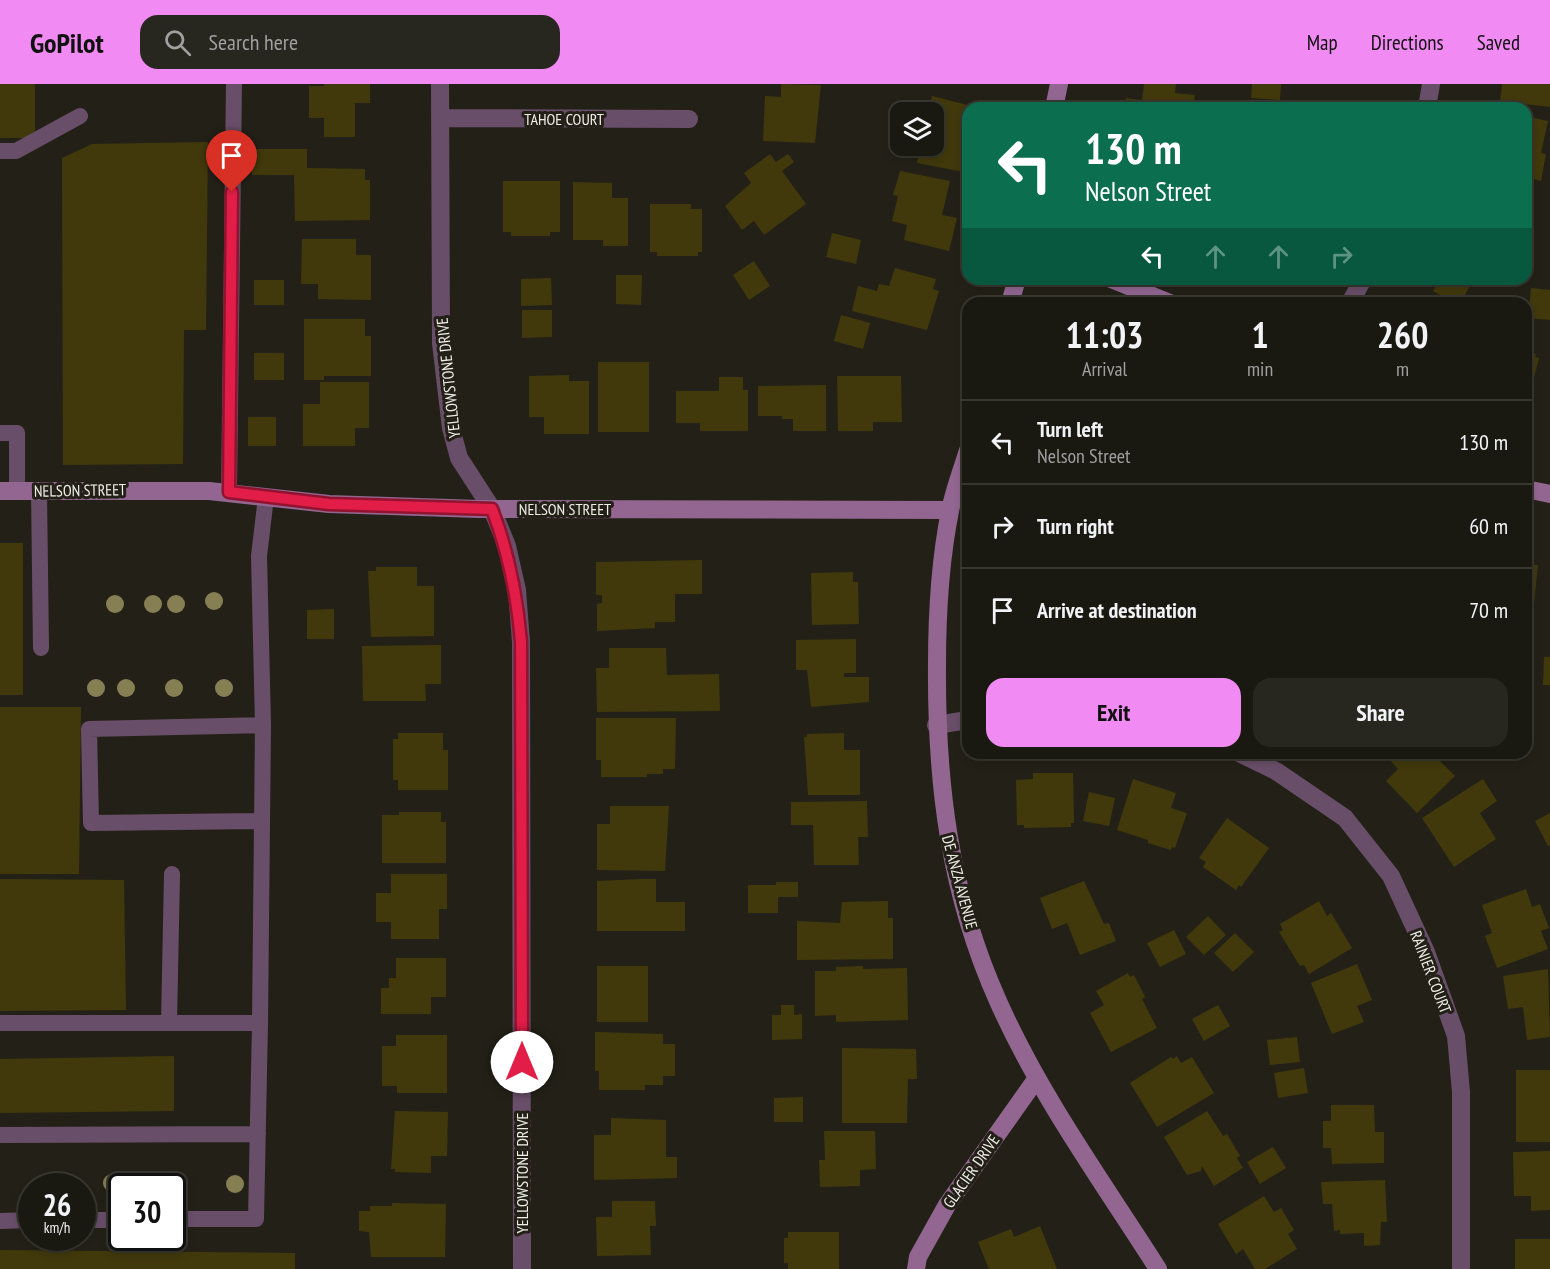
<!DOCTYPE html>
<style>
:root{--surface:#1a1911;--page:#27261f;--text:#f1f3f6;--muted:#9fa09f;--line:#383831;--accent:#f28af3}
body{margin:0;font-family:"PT Sans Narrow",sans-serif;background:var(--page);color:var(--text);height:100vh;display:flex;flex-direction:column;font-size:22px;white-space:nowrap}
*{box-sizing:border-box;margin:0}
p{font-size:20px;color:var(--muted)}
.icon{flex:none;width:33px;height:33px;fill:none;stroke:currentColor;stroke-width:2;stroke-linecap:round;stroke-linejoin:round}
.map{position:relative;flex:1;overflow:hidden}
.panel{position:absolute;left:962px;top:213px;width:570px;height:462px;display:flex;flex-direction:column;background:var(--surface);border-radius:18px;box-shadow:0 3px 9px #0003,0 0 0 2px var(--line)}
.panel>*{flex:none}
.banner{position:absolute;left:962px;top:18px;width:570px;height:183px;border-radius:18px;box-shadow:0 3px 9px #0003,0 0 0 2px var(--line);background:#0b6e4f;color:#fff;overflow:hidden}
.fabs{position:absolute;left:890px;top:18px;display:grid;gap:12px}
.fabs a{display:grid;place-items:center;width:54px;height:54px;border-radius:12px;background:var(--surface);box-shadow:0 3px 9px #0003,0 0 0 2px var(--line);font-size:30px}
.speed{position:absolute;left:18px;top:1089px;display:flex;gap:12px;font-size:30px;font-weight:700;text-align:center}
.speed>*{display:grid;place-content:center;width:78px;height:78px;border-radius:50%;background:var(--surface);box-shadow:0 3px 9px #0003,0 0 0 2px var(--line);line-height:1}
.speed small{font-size:15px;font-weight:400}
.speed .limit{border:3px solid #111;border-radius:9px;background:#fff;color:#111}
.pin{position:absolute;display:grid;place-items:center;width:51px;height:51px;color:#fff;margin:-62px -26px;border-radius:50% 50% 50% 0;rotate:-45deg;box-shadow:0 0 6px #0007}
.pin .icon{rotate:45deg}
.me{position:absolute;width:66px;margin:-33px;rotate:0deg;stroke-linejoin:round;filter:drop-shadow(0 0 4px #0008)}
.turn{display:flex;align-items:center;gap:21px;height:126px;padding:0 24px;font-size:27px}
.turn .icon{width:78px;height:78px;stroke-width:2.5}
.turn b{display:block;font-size:42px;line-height:51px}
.lanes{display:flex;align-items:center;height:57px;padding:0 24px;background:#0003;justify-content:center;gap:30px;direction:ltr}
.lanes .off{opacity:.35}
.eta{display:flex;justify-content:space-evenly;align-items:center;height:102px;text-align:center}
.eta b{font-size:36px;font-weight:700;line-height:42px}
.primary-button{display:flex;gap:12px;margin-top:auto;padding:12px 24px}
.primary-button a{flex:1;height:69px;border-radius:18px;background:var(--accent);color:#111;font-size:24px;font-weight:700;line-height:69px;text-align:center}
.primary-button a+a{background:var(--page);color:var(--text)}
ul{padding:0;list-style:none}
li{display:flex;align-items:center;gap:18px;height:84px;padding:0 24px;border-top:2px solid var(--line)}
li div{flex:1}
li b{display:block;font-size:22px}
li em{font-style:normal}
header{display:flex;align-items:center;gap:36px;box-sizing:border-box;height:84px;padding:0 30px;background:var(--accent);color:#111}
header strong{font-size:28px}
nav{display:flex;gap:33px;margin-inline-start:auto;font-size:21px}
.search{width:420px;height:54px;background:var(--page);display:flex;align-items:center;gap:15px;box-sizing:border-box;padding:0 21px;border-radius:18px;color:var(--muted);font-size:22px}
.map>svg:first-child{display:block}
.building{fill:#41390c}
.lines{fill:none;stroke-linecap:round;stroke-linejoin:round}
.lane{stroke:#694e69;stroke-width:16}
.street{stroke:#694e69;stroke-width:18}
.secondary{stroke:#926691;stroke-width:18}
.tree{fill:#877f54}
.route-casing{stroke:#92132f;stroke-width:15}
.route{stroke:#e11d48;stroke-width:10}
.labels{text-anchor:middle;stroke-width:6;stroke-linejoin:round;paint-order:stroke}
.street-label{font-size:16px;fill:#efeee7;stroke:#232117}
</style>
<header>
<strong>GoPilot</strong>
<div class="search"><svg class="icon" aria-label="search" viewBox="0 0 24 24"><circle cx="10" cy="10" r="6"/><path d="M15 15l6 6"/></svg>Search here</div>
<nav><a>Map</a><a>Directions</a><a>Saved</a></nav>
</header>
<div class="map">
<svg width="1550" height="1185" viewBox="0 0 1550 1185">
<rect width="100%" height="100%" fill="#232117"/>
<path class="building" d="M0,0H35V54H0Z
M324,0H370V19H355V53H324V34H309V2H324Z
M781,0L821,1L815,59L763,57L765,12L781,13Z
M1144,0H1176L1175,9L1195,11L1193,24H1125L1126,14L1142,16Z
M1252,0H1281L1280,16L1251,14Z
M1502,0H1550V23L1500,17Z
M932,12L975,23L968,24V70L964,88L917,79L920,62H933V28H929Z
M1290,16L1329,21L1328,24H1289Z
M1526,32L1548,37L1541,69L1546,70L1541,97L1526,93Z
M208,58L206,246H184L183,380L63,381L62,74L92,60Z
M252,65H307V84L365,85V96H370V136L295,137L294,91H252Z
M770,70L776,78L788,70L794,78L782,87L806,120L764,151L754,137L742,146L725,122L751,99L744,89Z
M900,87L950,97L942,131L957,134L949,167L904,156L907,141L892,137L898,112L893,111Z
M503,97H560V148H550V152H511V148H503Z
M573,98L612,99V114H628V162H603V156H573Z
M650,120H691V125H702V168H698V172H657V168H650Z
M832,149L861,156L856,180L826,173Z
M302,155H356V171H371V216L318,215V200H301Z
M1526,164L1534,166L1526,194Z
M754,177L770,202L749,216L733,191Z
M895,184L936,195L933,205L939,207L927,246L852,227L858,202L877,207L879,200L889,202Z
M616,191H642L641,221L616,220Z
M551,194L552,221L521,222V195Z
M1440,195H1464L1471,199L1461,219H1455L1433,207Z
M254,196H284V221H254Z
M1531,204L1550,206V236L1528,234Z
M522,226H552V253L522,254Z
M841,231L870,239L863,265L834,257Z
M304,235H365V252H371V292H324V296H304Z
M1526,267L1536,270L1535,273L1539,274L1530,310L1526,309Z
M254,269H284V296H254Z
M598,278H649V348H598Z
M569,291V297H589V350H544V333H529V292Z
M837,292H901L902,338H873V347H838Z
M719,293H743V306H748V347H700V339H676V307H719Z
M320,298H369V344H355V362H303V320H320Z
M826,301V347H793V335H782V332H758V302Z
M248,333H276V362H248Z
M0,459H23V611H0Z
M702,476V510H675V538H655V544L597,547V520L602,519V511H596V478Z
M1526,480L1538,481L1533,530L1526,529Z
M376,483H417V502H434V552L371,553L368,487H376Z
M853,488V498H858L859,540L812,541L811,489Z
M334,525V555H307V526Z
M856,555V589H844V593H869V618L811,623L807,586H796V556Z
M441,561V600H425L426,617H363L362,562Z
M609,564H666L667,591L719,590L720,627L597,628L596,584H609Z
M1544,573H1550V601H1543Z
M0,623H81L79,790H0Z
M596,634H676L675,685H663V690H647V693H601V676H596Z
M398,649H443V666H448V706H398V696H393V655H398Z
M844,649V666H860V711H808L804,653H807V650Z
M1394,669H1432L1455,692L1417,729L1386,697L1398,685L1388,674Z
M1033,689H1073L1074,739H1071V743L1024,744V741H1017L1016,696L1033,695Z
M1133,695L1176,709L1171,724L1187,729L1175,764L1172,763L1171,766L1148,759V756L1117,746Z
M1483,695L1497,717L1480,729L1496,755L1454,783L1422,734Z
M1089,708L1115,714L1109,742L1083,737Z
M867,717L868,753H858L859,781H814L813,741H791V718Z
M610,722H669L665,787L597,786V740H610Z
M399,728H441V738H446V779H382V731H399Z
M1550,729V761L1548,762L1535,737Z
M1227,734L1269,764L1241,803L1239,801L1236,806L1203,783L1206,778L1199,774Z
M391,790H447V825H439V855H391V838H376V809H391Z
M0,795L124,796L126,926L0,927Z
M642,795H656V818H685V847H597V797Z
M1084,797L1104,840L1109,839L1116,857L1080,871L1067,839L1052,845L1040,814Z
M776,798H798V813H778V829H748V801H776Z
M1526,805L1532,823L1540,820L1549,844L1541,847L1548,865L1497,884L1485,852L1492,849L1482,821Z
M888,817V834H893V875L797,876V837L840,839L842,818Z
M1319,817L1327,832L1331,829L1352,864L1309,890L1304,881L1300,882L1279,848L1283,846L1280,840Z
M1208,832L1226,851L1204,871L1186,853Z
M1174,846L1186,870L1160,883L1147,859Z
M1235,849L1254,868L1233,888L1214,869Z
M396,874H446V913H431V930H381V904H389V894H396Z
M1357,880L1372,916L1357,922L1364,938L1332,950L1311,899Z
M597,882H648V938H597Z
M863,882V885L907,884L908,936L836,938V931L815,932V887H836V883Z
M1548,885L1550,953L1527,956L1523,923L1508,925L1503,892Z
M1128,889L1130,893L1134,891L1145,913L1142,915L1157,944L1111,968L1090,929L1104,921L1096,907Z
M781,921H794V931L802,930V955L772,956V931H781Z
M1218,921L1230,942L1204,957L1192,935Z
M595,948L663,950V960H675V992H663V1001H645V1006H599V987H595Z
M396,951H447V1009H397V1002H382V962H396Z
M1297,953L1300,978L1270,981L1267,956Z
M842,964L916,965L917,995H908L907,1039H842Z
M174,972V1027L0,1029V975Z
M1177,972L1181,979L1192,973L1214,1009L1157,1043L1130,999L1171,973L1173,975Z
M1304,984L1308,1009L1278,1014L1274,989Z
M1516,986H1550V1058H1516Z
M803,1013V1038H774V1014Z
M1331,1021H1374L1375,1048H1384V1079L1332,1080L1331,1064H1323V1037H1331Z
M395,1027L448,1028L447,1072H431V1089L395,1088V1085H391Z
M1207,1027L1223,1052L1227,1050L1240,1072L1237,1074L1243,1084L1214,1102L1202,1082L1201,1087L1187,1091L1164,1053Z
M611,1034L666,1036V1073H677V1094L594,1096V1051H611Z
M824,1047H875L876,1085L860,1086V1102L820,1103L819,1076H825Z
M1273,1063L1286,1084L1260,1100L1247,1078Z
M1550,1067V1126L1531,1127V1112H1514L1513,1068Z
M1385,1096L1387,1138H1381L1380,1161L1364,1162V1149L1340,1150V1146L1334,1147L1332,1120H1323L1321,1098Z
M1264,1112L1274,1128L1281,1124L1294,1146L1288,1150L1297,1165L1265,1185H1255L1243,1165L1236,1170L1218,1140Z
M612,1117H655L656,1142H650L651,1171L597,1172L596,1133H612Z
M392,1119L446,1120L445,1173H371L369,1148L359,1147V1127H370V1122H392Z
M1040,1142L1057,1185H989L978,1158L1011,1145L1014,1153Z
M788,1148H839V1185H788V1179H784V1154H788Z
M1515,1155H1550V1185H1515Z
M0,1166L295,1169V1185H0Z"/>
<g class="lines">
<path class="lane" d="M0,67H16L80,32
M0,349H17V407
M39,407L41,564
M229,408L234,0
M262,737L91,739L89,645L263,641
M0,939H260L263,641L259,472L266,413
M169,939L172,790
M0,1051L258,1050
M172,1135H256L260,939
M82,1136H122
M0,1137L32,1136"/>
<path class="street" d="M440,0L441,259L451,344L459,374L492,425L507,462L517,506L521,558L522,1185
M1427,24L1431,0
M440,34L689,35
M1350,219L1363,195
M936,641L968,636
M1239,669L1276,687L1345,734L1391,792L1426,868L1456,952L1461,1008V1185"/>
<path class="secondary" d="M1054,24L1059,0
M1111,195L1170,219
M1010,219L1017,195
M968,366C962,386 954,406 950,427C940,477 937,529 937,580C936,698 949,808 998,917C1040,1012 1102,1097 1158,1185
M1526,405L1550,410
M0,407H209L329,420L479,425L950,426
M916,1185L918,1173L947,1121L1037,994"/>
</g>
<g class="tree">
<circle cx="214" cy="517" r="9"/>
<circle cx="115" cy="520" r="9"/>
<circle cx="153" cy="520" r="9"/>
<circle cx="176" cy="520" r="9"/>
<circle cx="96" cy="604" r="9"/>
<circle cx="126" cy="604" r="9"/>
<circle cx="174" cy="604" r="9"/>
<circle cx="224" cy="604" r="9"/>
<circle cx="112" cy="1099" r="9"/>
<circle cx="235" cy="1100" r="9"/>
</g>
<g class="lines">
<g class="route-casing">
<path id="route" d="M232,108L229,408L329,420L492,425C509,469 517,511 521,558L522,978"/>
</g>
<use href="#route" class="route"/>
</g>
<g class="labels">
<g class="street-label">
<text x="564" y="41">TAHOE COURT</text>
<text transform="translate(448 294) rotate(-96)" y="6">YELLOWSTONE DRIVE</text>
<text transform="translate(80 406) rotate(-1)" y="6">NELSON STREET</text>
<text x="565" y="431">NELSON STREET</text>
<text transform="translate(960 798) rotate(75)" y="6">DE ANZA AVENUE</text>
<text transform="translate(1431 888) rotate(69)" y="6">RAINIER COURT</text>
<text transform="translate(971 1087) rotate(-55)" y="6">GLACIER DRIVE</text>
<text transform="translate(522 1089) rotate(-90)" y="6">YELLOWSTONE DRIVE</text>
</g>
</g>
</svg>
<div class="fabs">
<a><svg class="icon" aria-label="layers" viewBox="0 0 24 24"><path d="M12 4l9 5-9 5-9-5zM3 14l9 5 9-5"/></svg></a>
</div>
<div class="speed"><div>26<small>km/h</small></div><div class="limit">30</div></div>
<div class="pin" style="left:232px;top:108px;background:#d93025"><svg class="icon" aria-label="arrive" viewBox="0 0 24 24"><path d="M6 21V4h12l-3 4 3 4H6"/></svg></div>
<svg class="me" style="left:522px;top:978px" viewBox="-20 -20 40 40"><circle r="19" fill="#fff"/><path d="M0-13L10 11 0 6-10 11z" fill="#e11d48"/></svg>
<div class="banner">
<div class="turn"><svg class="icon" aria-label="left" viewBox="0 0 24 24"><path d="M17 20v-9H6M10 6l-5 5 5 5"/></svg><div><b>130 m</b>Nelson Street</div></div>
<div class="lanes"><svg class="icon" aria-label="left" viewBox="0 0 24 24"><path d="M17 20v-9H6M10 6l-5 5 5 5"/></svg><svg class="icon off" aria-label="ahead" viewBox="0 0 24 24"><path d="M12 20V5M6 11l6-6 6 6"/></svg><svg class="icon off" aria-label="ahead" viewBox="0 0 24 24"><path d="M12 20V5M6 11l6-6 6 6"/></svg><svg class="icon off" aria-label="right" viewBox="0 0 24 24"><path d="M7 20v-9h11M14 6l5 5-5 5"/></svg></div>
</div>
<section class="panel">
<div class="eta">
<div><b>11:03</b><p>Arrival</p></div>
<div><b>1</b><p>min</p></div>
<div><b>260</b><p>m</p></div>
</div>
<ul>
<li><svg class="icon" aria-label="left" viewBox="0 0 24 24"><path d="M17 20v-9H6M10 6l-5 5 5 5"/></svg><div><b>Turn left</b><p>Nelson Street</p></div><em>130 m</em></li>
<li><svg class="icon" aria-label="right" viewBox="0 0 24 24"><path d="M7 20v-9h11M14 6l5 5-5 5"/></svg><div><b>Turn right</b></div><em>60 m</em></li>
<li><svg class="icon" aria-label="arrive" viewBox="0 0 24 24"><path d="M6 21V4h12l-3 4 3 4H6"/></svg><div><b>Arrive at destination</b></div><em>70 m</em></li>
</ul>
<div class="primary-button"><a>Exit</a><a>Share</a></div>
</section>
</div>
